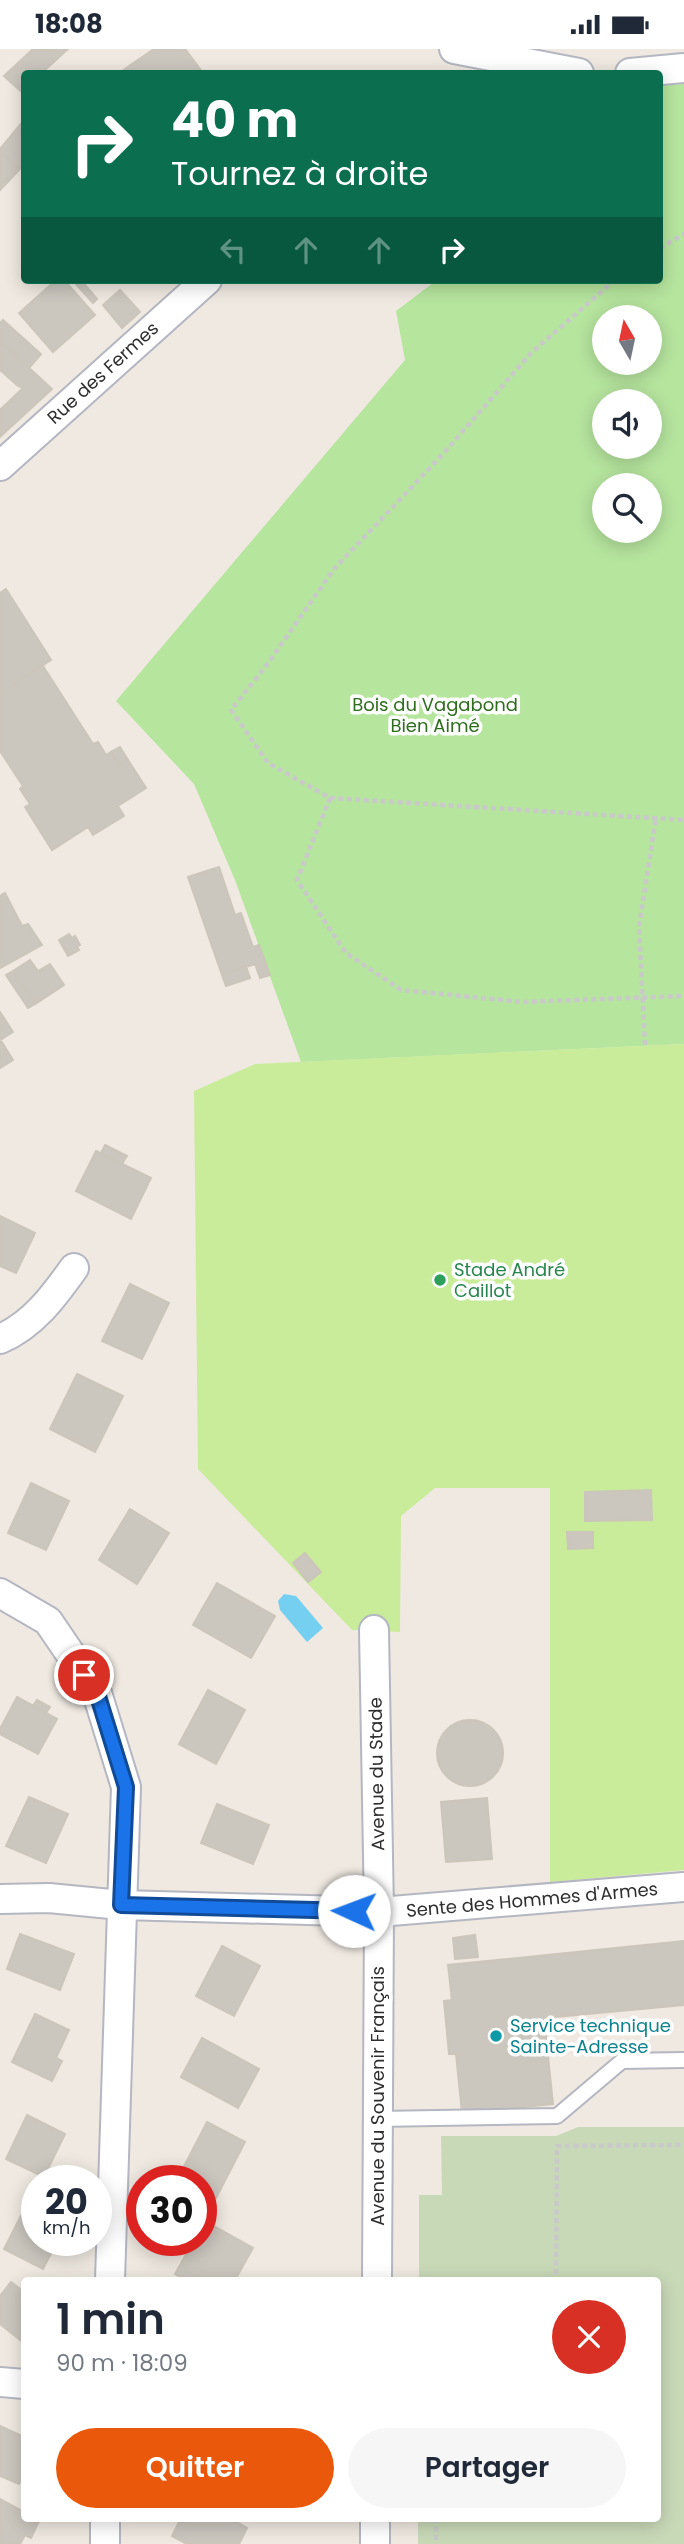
<!DOCTYPE html>
<html lang="fr">
<meta charset="utf-8">
<style>
:root{--surface:#fff;--page:#f6f6f7;--text:#1f2937;--muted:#747a83;--accent:#ea580c}
body{margin:0;font-family:Poppins,sans-serif;background:var(--page);color:var(--text);height:100vh;display:flex;flex-direction:column;font-size:26px;white-space:nowrap}
*{box-sizing:border-box;margin:0}
p{font-size:23px;color:var(--muted)}
.icon{flex:none;width:38px;height:38px;fill:none;stroke:currentColor;stroke-width:2;stroke-linecap:round;stroke-linejoin:round}
.map{position:relative;flex:1;overflow:hidden}
.sheet{position:absolute;left:21px;top:2228px;width:640px;height:245px;display:flex;flex-direction:column;background:var(--surface);border-radius:7px;box-shadow:0 4px 18px #0003}
.sheet>*{flex:none}
.guide{position:absolute;left:21px;top:21px;width:642px;height:214px;border-radius:7px;box-shadow:0 4px 18px #0003;background:#0b6e4f;color:#fff;overflow:hidden}
.needle{width:46px;rotate:351deg}
.fabs{position:absolute;left:592px;top:256px;display:grid;gap:14px}
.fabs a{display:grid;place-items:center;width:70px;height:70px;border-radius:50%;background:var(--surface);box-shadow:0 4px 18px #0003;font-size:35px}
.speed{position:absolute;left:21px;top:2116px;display:flex;gap:14px;font-size:35px;font-weight:700;text-align:center}
.speed>*{display:grid;place-content:center;width:91px;height:91px;border-radius:50%;background:var(--surface);box-shadow:0 4px 18px #0003;line-height:1}
.speed small{font-size:18px;font-weight:400}
.speed .limit{border:10px solid #d22;background:#fff;color:#111}
.pin{position:absolute;display:grid;place-items:center;width:60px;height:60px;color:#fff;margin:-30px;border:4px solid #fff;border-radius:50%;box-shadow:0 2px 7px #0007}
.me{position:absolute;width:77px;margin:-38px;rotate:272deg;stroke-linejoin:round;filter:drop-shadow(0 0 5px #0008)}
.turn{display:flex;align-items:center;gap:24px;height:147px;padding:0 35px;font-size:32px}
.turn .icon{width:91px;height:91px;stroke-width:2.5}
.turn b{display:block;font-size:49px;line-height:60px}
.lanes{display:flex;align-items:center;height:66px;padding:0 35px;background:#0003;justify-content:center;gap:35px;direction:ltr}
.lanes .off{opacity:.35}
.round{display:grid;place-items:center;flex:none;width:74px;height:74px;border-radius:37px;background:var(--page)}
.head{display:flex;align-items:center;justify-content:space-between;height:119px;padding:0 35px}
h1{font-size:42px;font-weight:600;line-height:52px}
.cta{display:flex;gap:14px;margin-top:auto;padding:14px 35px}
.cta a{flex:1;height:80px;border-radius:42px;background:var(--accent);color:#fff;font-size:28px;font-weight:600;line-height:80px;text-align:center}
.cta a+a{background:var(--page);color:var(--text)}
.status{display:flex;justify-content:space-between;align-items:center;height:49px;padding:0 35px;background:var(--surface);direction:ltr}
.status svg{height:19px;fill:currentColor}
.map>svg:first-child{display:block}
.green{fill:#b6e59e;fill-rule:evenodd}
.cemetery{fill:#c8d9b8}
.pitch{fill:#c9ec9a}
.water{fill:#75cff0}
.building{fill:#cbc7bf;stroke:#cbc5ba;stroke-width:2}
.lines{fill:none;stroke-linecap:round;stroke-linejoin:round}
.service-casing{stroke:#b4b7c1;stroke-width:18}
.minor-casing{stroke:#b4b7c1;stroke-width:32}
.path{stroke:#c9c9c9;stroke-width:4.5;stroke-dasharray:5 3.5;stroke-linecap:butt}
.service{stroke:#fff;stroke-width:14}
.minor{stroke:#fff;stroke-width:28}
.route-casing{stroke:#114b97;stroke-width:18}
.route{stroke:#1a73e8;stroke-width:12}
.leisure-dot{fill:#2e9e5b;stroke:#fff;stroke-width:2.5}
.culture-dot{fill:#0f9aa8;stroke:#fff;stroke-width:2.5}
.labels{text-anchor:middle;stroke-width:7;stroke-linejoin:round;paint-order:stroke}
.street-label{font-size:18px;fill:#2e2e2e;stroke:#fff}
.park-label{font-size:18px;fill:#2c6e1b;stroke:#fff}
.leisure-label{font-size:18px;fill:#27864d;stroke:#fff;text-anchor:start}
.culture-label{font-size:18px;fill:#0d838f;stroke:#fff;text-anchor:start}
</style>
<div class="status"><b>18:08</b><svg viewBox="0 0 49 12"><path d="M0 12V9h3v3zM5 12V6h3v6zM10 12V3h3v9zM15 12V0h3v12zM26 1h20v11H26zM47 4h2v5h-2z"/></svg></div>
<div class="map">
<svg width="684" height="2495" viewBox="0 0 684 2495">
<rect width="100%" height="100%" fill="#efe9e1"/>
<path class="green" d="M684,35V995L301,1013L235,831L194,735L116,652L405,311L396,262L437,231H660V37ZM604,268H649V313H604ZM604,352H649V397H604ZM604,436H649V481H604Z"/>
<path class="cemetery" d="M578,2078H684V2495H418V2469H658V2231H419V2146H442L441,2087H556Z"/>
<path class="pitch" d="M684,995V1821L550,1833V1439H435L401,1467L400,1583L352,1581L198,1420L194,1042L255,1015Z"/>
<path class="water" d="M284,1545L296,1547L323,1579L307,1593L280,1561L278,1552Z"/>
<path class="building" d="M33,0H68L45,21L50,24H24V45L4,27Z
M154,0H185L203,24H119Z
M24,71V115L20,120L0,103V100Z
M0,103L20,120L0,141Z
M56,231H64L95,266L53,303L19,264Z
M81,231L97,250L93,254L76,235Z
M120,241L140,263L122,279L103,256Z
M3,271L41,305L29,319L0,292V274Z
M0,292L52,340L0,388V361L23,339L18,337L0,321Z
M6,540L51,611L0,644V544Z
M43,617L93,695L98,693L106,706L111,703L119,717L128,711L146,739L118,757L124,767L93,786L88,778L52,801L25,758L30,755L20,740L23,737L0,702V644Z
M120,698L128,711L119,717L111,703Z
M219,818L235,866L241,864L253,898L259,896L270,926L260,929L255,915L222,926L188,828Z
M5,844L22,877L28,875L42,896L0,919V847Z
M69,885L72,889L75,887L80,896L77,897L79,901L68,907L59,891Z
M30,911L38,922L50,915L64,936L35,955L13,922Z
M246,917L250,929L226,937L222,926Z
M13,922L35,955L28,959L6,926Z
M0,963L13,983L0,991Z
M0,990L13,1011L0,1019Z
M105,1096L127,1107L122,1115L101,1104Z
M96,1102L151,1129L131,1170L76,1142Z
M0,1167L35,1184L16,1224L0,1217Z
M130,1235L169,1254L142,1310L102,1292Z
M77,1325L123,1347L95,1403L50,1380Z
M31,1434L69,1452L46,1501L8,1484Z
M651,1441L652,1471L585,1472V1443Z
M130,1460L169,1484L137,1535L99,1511Z
M567,1483H593V1499L568,1500Z
M305,1504L321,1523L308,1533L293,1514Z
M217,1534L275,1567L251,1609L193,1576Z
M208,1641L245,1661L216,1715L179,1695Z
M17,1648L57,1670L38,1705L0,1685V1680Z
M37,1651L50,1658L46,1664L33,1657Z
M437 1704a33 33 0 1 1 66 0a33 33 0 1 1-66 0Z
M29,1748L68,1765L46,1814L6,1797Z
M487,1749L492,1810L446,1813L441,1753Z
M217,1755L269,1776L253,1815L201,1794Z
M20,1885L74,1905L60,1941L7,1920Z
M475,1886L478,1908L455,1910L453,1889Z
M684,1892V1956L544,1969L553,2055L462,2064L456,2005H449L444,1952L452,1951L448,1916Z
M222,1897L260,1917L234,1967L196,1947Z
M35,1965L69,1981L56,2009L62,2012L52,2032L12,2013Z
M202,1989L259,2020L238,2059L181,2028Z
M27,2066L65,2085L44,2128L6,2110Z
M207,2073L245,2093L216,2149L201,2141V2132H183L178,2129Z
M29,2151L37,2155V2191H58L43,2220L4,2200Z
M205,2172L253,2199L235,2231H186L175,2225L194,2191H201V2178Z
M11,2233L24,2243V2294L0,2275V2247Z
M0,2377L24,2388V2422L19,2435L0,2427Z
M0,2450L24,2463V2469L40,2470L31,2489L25,2486L20,2495H0Z
M181,2469H229L247,2479L239,2495H187L172,2487Z"/>
<g class="lines">
<g class="service-casing">
<path id="service" d="M378,2070L557,2067L622,2012L684,2011"/>
</g>
<g class="minor-casing">
<path id="minor" d="M454,0L579,24
M630,24L684,19
M0,417L207,231
M0,1290C33,1276 54,1247 74,1219
M0,1544L48,1572L97,1644L126,1738L110,2231
M374,1581L379,1863L377,2231
M0,1850L49,1849L121,1856L379,1863L684,1838
M0,2333L24,2335
M105,2495V2469
M375,2495V2469"/>
</g>
<path class="path" d="M660,199L684,185
M615,231L531,304L443,405L334,520L266,617L231,661L268,714L330,749L684,771
M330,749L297,831L346,904L401,941L522,953L684,947
M645,996L639,878L656,768
M556,2225L557,2097L684,2096
M437,2231V2228
M436,2469V2495"/>
<use href="#service" class="service"/>
<use href="#minor" class="minor"/>
</g>
<g class="lines">
<g class="route-casing">
<path id="route" d="M84,1626L97,1644L126,1738L121,1856L354,1862"/>
</g>
<use href="#route" class="route"/>
</g>
<circle class="leisure-dot" cx="440" cy="1231" r="7"/>
<circle class="culture-dot" cx="496" cy="1987" r="7"/>
<g class="labels">
<g class="street-label">
<text transform="translate(103 324) rotate(-42)" y="6">Rue des Fermes</text>
<text transform="translate(377 1725) rotate(-91)" y="6">Avenue du Stade</text>
<text transform="translate(532 1851) rotate(-5)" y="6">Sente des Hommes d'Armes</text>
<text transform="translate(378 2047) rotate(-90)" y="6">Avenue du Souvenir Français</text>
</g>
<g class="park-label">
<text x="435" y="662">Bois du Vagabond<tspan x="435" dy="21">Bien Aimé</tspan></text>
</g>
<g class="leisure-label">
<text x="454" y="1227">Stade André<tspan x="454" dy="21">Caillot</tspan></text>
</g>
<g class="culture-label">
<text x="510" y="1983">Service technique<tspan x="510" dy="21">Sainte-Adresse</tspan></text>
</g>
</g>
</svg>
<div class="fabs">
<a><svg class="needle" viewBox="-14 -14 28 28"><path d="M0-13l5 13h-10z" fill="#e53935"/><path d="M0 13l5-13h-10z" fill="#747a83"/></svg></a>
<a><svg class="icon" aria-label="sound" viewBox="0 0 24 24"><path d="M4 9h4l5-4v14l-5-4H4zM17 9q2 3 0 6"/></svg></a>
<a><svg class="icon" aria-label="search" viewBox="0 0 24 24"><circle cx="10" cy="10" r="6"/><path d="M15 15l6 6"/></svg></a>
</div>
<div class="speed"><div>20<small>km/h</small></div><div class="limit">30</div></div>
<div class="pin" style="left:84px;top:1626px;background:#d93025"><svg class="icon" aria-label="arrive" viewBox="0 0 24 24"><path d="M6 21V4h12l-3 4 3 4H6"/></svg></div>
<svg class="me" style="left:354px;top:1862px" viewBox="-20 -20 40 40"><circle r="19" fill="#fff"/><path d="M0-13L10 11 0 6-10 11z" fill="#1a73e8"/></svg>
<div class="guide">
<div class="turn"><svg class="icon" aria-label="right" viewBox="0 0 24 24"><path d="M7 20v-9h11M14 6l5 5-5 5"/></svg><div><b>40 m</b>Tournez à droite</div></div>
<div class="lanes"><svg class="icon off" aria-label="left" viewBox="0 0 24 24"><path d="M17 20v-9H6M10 6l-5 5 5 5"/></svg><svg class="icon off" aria-label="ahead" viewBox="0 0 24 24"><path d="M12 20V5M6 11l6-6 6 6"/></svg><svg class="icon off" aria-label="ahead" viewBox="0 0 24 24"><path d="M12 20V5M6 11l6-6 6 6"/></svg><svg class="icon" aria-label="right" viewBox="0 0 24 24"><path d="M7 20v-9h11M14 6l5 5-5 5"/></svg></div>
</div>
<section class="sheet">
<div class="head"><div><h1>1 min</h1><p>90 m · 18:09</p></div><a class="round" style="background:#d93025;color:#fff"><svg class="icon" aria-label="close" viewBox="0 0 24 24"><path d="M6 6l12 12M18 6L6 18"/></svg></a></div>
<div class="cta"><a>Quitter</a><a>Partager</a></div>
</section>
</div>
